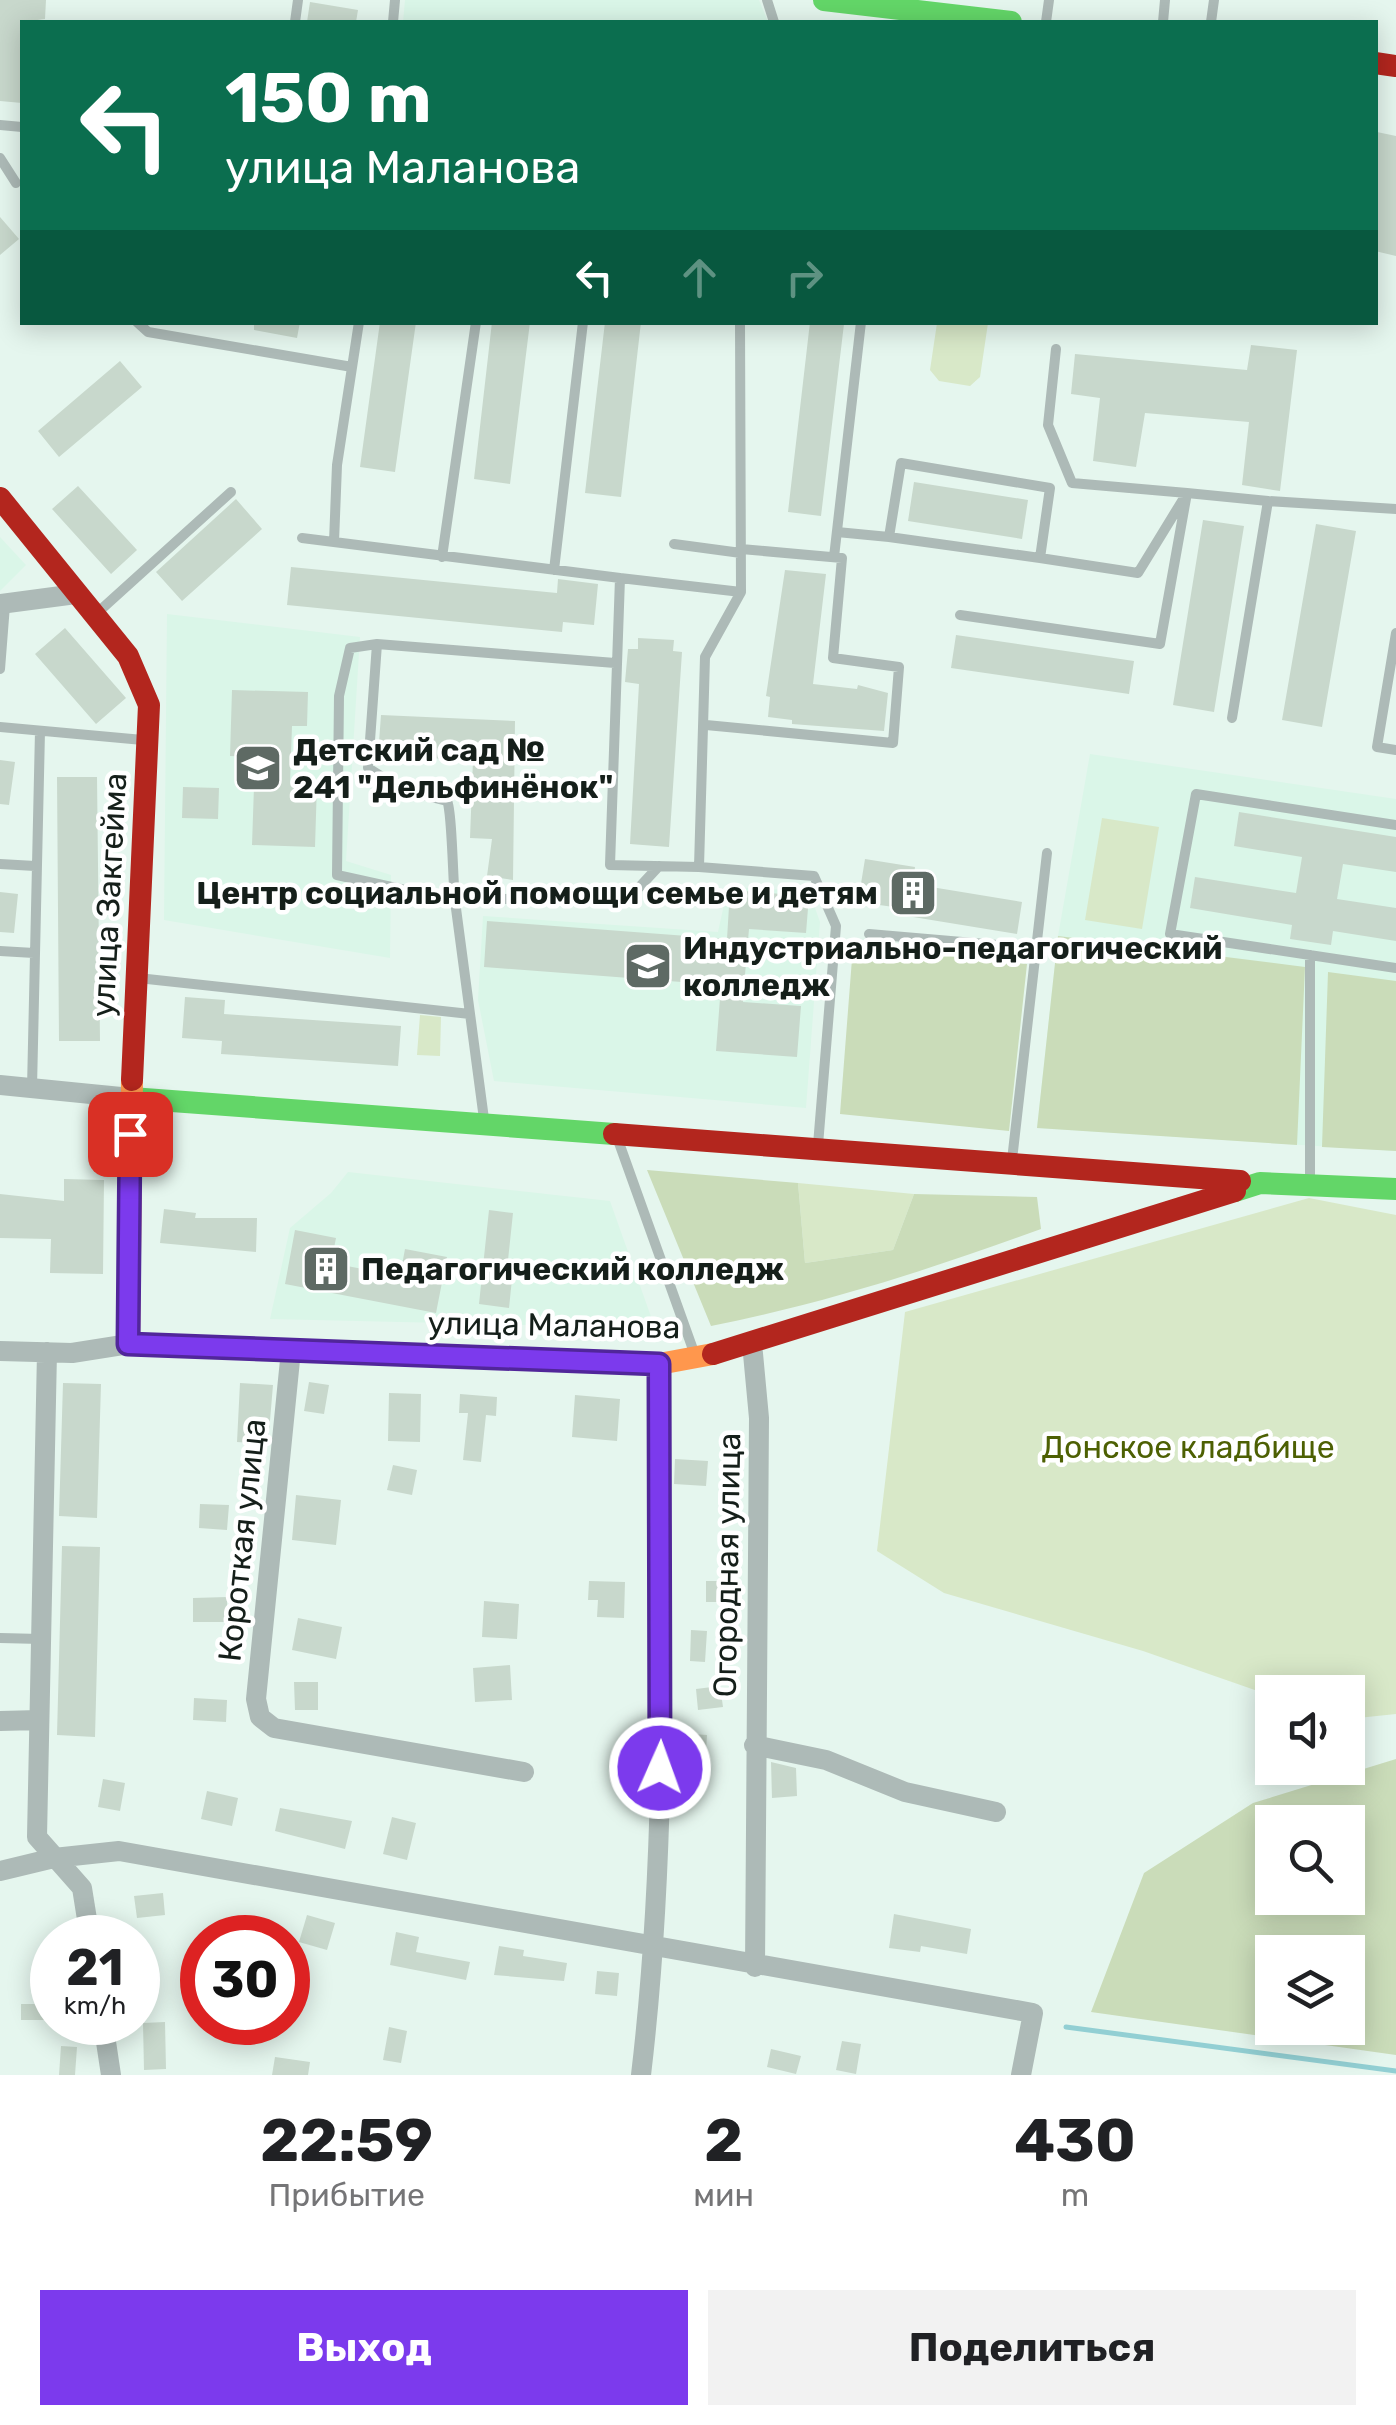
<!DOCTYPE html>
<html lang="ru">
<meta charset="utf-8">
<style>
:root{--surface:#fff;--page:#f2f2f2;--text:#202124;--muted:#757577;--accent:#7c3aed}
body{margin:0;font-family:Rubik,sans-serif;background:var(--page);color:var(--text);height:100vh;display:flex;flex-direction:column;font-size:38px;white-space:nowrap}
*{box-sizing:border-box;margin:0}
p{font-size:32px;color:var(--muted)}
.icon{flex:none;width:55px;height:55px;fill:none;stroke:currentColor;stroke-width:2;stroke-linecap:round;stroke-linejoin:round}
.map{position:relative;height:2075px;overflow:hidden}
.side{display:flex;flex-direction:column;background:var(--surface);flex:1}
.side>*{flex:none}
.top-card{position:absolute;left:20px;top:20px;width:1358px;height:305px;border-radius:0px;box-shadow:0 5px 25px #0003;background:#0b6e4f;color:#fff;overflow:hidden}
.buttons{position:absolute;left:1255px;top:1675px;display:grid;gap:20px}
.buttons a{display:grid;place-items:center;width:110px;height:110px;border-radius:0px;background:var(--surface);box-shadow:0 5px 25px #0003;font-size:50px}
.speed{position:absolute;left:30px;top:1915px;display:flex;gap:20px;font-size:50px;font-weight:700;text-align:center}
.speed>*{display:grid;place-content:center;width:130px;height:130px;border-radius:50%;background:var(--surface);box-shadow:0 5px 25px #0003;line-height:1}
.speed small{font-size:25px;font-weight:400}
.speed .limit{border:15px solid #d22;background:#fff;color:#111}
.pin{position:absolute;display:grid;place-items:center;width:85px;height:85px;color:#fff;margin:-42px;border-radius:20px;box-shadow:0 5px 15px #0006}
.me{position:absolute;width:110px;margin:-55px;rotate:2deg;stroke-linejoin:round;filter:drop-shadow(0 0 8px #0008)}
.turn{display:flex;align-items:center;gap:35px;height:210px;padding:0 40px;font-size:45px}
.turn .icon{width:130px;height:130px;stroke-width:2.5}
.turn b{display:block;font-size:70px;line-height:85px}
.lanes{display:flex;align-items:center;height:95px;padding:0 40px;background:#0003;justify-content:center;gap:50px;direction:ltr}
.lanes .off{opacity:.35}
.eta{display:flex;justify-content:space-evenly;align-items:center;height:170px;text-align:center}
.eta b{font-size:60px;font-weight:700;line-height:70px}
.action{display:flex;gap:20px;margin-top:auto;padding:20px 40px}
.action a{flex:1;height:115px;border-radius:0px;background:var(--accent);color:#fff;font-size:40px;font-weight:700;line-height:115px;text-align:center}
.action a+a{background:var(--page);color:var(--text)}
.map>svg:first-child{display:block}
.built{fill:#daf6e8}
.green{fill:#d8e8c8}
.forest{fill:#cadcb9;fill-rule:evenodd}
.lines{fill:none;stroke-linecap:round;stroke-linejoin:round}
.stream{stroke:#92cfd3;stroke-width:5}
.building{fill:#c8d8cc}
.lane{stroke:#adbab7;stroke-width:10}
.street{stroke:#adbab7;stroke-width:20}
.fast{stroke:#63d668;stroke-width:22}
.slow{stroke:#ff974d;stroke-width:22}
.jam{stroke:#b3261e;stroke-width:22}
.route-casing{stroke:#51269a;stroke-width:25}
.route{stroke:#7c3aed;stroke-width:18}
.labels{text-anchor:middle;stroke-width:9;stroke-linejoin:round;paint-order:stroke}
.poi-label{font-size:32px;font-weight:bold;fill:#151f1a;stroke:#fff;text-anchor:start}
.street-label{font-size:32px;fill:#151f1a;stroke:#fff}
.park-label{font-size:32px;fill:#4d6003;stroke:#fff}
</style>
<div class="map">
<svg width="1396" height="2075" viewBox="0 0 1396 2075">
<rect width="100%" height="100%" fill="#e5f6ee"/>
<path class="built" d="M405,0H759L768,22H403Z
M0,537L26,565L0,591Z
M167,614L360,637L346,861L391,875L390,958L164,920Z
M1090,754L1396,799V1151L1037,1128L1058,936Z
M728,887L809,891L820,922L806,1108L494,1081L478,1000L483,916L718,932Z
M348,1172L610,1201L655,1328L270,1319L290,1228L331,1193Z"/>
<path class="green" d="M937,323H988L980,377L970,386L939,381L930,370Z
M1102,818L1159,827L1142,929L1085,920Z
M420,1015L441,1017L440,1056L417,1055Z
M798,1183L914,1194L893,1250L805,1263Z
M1309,1198L1396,1215V1714L1348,1719V1692L1272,1696L1143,1651L944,1593L877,1551L905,1312Z"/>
<path class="forest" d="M1058,936L1305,967L1297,1145L1037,1128Z
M853,946L1027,964L1009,1131L840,1114Z
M1328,972L1396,981V1151L1322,1147Z
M647,1170L798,1183L805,1263L893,1250L914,1194L1037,1197L1041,1229C932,1269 826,1303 711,1326Z
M1396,1759V2055L1091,2012L1144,1873L1253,1803ZM1348,1822V1898H1272V1822ZM1348,1952V2028H1272V1952Z"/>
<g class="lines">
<path class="stream" d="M1066,2027L1396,2071"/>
</g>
<path class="building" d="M0,0H46L45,19L22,22V103L0,101Z
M310,2L358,10L356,22H307Z
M1377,132L1396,136V256L1375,251Z
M0,217L19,239L0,255Z
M254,322H300L297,338L254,330Z
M380,322H416L395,472L360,467Z
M492,322H530L510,484L474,479Z
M605,322H641L621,497L585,493Z
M810,322L844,324L821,516L788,512Z
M1251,345L1297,350L1280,491L1242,485L1249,422L1145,413L1136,467L1093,461L1100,398L1071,394L1075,354L1247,370Z
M120,361L142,387L59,457L38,431Z
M914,482L1028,500L1022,539L908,521Z
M78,486L137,550L111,574L52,509Z
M236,499L262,529L182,601L156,572Z
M1203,520L1244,526L1214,712L1173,705Z
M1316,524L1356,531L1322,727L1282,720Z
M291,567L557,593L558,579L598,584L594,625L563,622L562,632L287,605Z
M785,570L826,574L813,684L857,689L858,685L888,693L884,731L792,724V720L768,717L770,697L766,696Z
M65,628L126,698L96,724L35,654Z
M956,635L1134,661L1129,694L951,668Z
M638,638L674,640L673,651L682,652L669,847L630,844L639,684L625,682L628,649H638Z
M232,690L308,692L307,726H292L290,783H317L315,847L252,845L255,757L230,756Z
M381,715L515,721L513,880L487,876L492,839L470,838L473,760L378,756Z
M0,760L15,762L9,805L0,804Z
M57,777H97L100,1041H59Z
M183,787L219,788L218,819L182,818Z
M1239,812L1396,837V872L1343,864L1337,899L1396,908V941L1333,931L1331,945L1290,939L1292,925L1190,908L1195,877L1296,893L1302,857L1234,846Z
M865,859L915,867L913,884L1022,902L1017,934L907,916L908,909L858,902Z
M730,890L809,896L806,933L749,929L744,986L743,1002L801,1006L797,1057L716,1051L721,985L484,967L487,921L727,939Z
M0,892L18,894L14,933L0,932Z
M185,997L225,1000L224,1014L401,1026L398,1066L221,1054L222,1041L182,1038Z
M64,1179L104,1180L103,1274L50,1273L51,1239L0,1238V1194L64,1201Z
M164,1209L196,1213L195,1218H257L256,1252L160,1243Z
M489,1210L513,1213L506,1279H512L509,1308L479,1304Z
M295,1230L336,1238L331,1263L400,1276L405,1249L447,1257L436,1313L285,1284Z
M309,1382L329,1385L324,1414L304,1411Z
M63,1383L101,1384L97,1518L59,1516Z
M240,1383L273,1385L268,1444L237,1442Z
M389,1393L421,1394L420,1442L388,1441Z
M460,1394L497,1397L496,1416L486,1415L481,1462L463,1460L468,1413H459Z
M575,1395L620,1399L617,1441L572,1437Z
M675,1459L708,1461L706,1486L674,1484Z
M393,1465L417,1470L412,1495L387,1490Z
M296,1495L341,1500L336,1545L292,1540Z
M200,1504L229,1505L227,1530L199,1528Z
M62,1546L100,1547L95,1737L57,1735Z
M589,1581L625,1582L624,1618L597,1617L598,1600H588Z
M706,1581H732V1602H706Z
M227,1597V1622H193V1598Z
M484,1601L519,1604L517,1639L482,1637Z
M298,1618L342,1627L336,1659L292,1650Z
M691,1630L707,1631L705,1662L690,1661Z
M510,1665L512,1700L475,1702L473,1668Z
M294,1682H318V1710H295Z
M720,1686L723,1707L698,1710L696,1689Z
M194,1698L227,1700L226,1722L193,1720Z
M676,1733L707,1735L705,1769L674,1767Z
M771,1762L796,1768L797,1796L772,1798Z
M103,1779L125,1783L120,1811L98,1807Z
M207,1791L238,1798L232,1826L201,1819Z
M280,1808L352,1821L345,1849L275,1831Z
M392,1817L416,1823L407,1860L383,1854Z
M163,1893L165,1915L137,1918L134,1896Z
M894,1914L971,1929L967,1954L921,1946L920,1952L889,1948Z
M307,1915L335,1923L327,1950L299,1942Z
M396,1932L419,1937L416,1952L470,1962L466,1980L390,1965Z
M499,1946L524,1950L523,1956L567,1963L564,1981L494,1975Z
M597,1971L619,1973L617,1996L595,1994Z
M21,2004H52V2020H21Z
M165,2022L166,2069L144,2070L143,2023Z
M389,2027L407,2031L401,2063L383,2060Z
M842,2041L861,2044L856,2074L836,2070Z
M61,2046L77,2047L75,2075H59Z
M771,2049L801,2056L796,2074L767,2067Z
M275,2057L310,2062L308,2075H272Z"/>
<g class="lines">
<path class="lane" d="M767,0L774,22
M295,22L298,0
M393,22L395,0
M1046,22L1049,0
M1163,22L1165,0
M1211,22L1214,0
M0,125L22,127
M0,158L16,183
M137,322L148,332L352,367
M740,322L741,592L705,657L699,867L814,876L836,926L818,1145
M837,532L889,537
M302,538L620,578
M334,542L337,465L359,322
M674,544L741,553
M442,557L476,322
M834,557L861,322
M1040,558L889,537L901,463L1050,488L1040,558L1138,573L1187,493L1072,483L1048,425L1056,349
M554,570L583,322
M96,614L231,492
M960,615L1160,644L1187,493L1268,501
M1396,633L1377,747L1396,750
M377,644L368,768L403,790L447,801C452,810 453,883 455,901L337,875L339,696L350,648L377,644L615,663
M0,669L5,605
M1232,718L1268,501L1396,509
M706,725L893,743L899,667L833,658L842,558L741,549
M0,727L143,740
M1396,825L1196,794L1170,934L1396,968
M0,864L35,866
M699,867L610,865L620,578L741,592
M869,934L1033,948
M0,951L34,953
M1310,955V1184
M138,978L470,1014
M32,1088L40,731
M484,1119L455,901L633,894L659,866
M618,1140L695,1355
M1012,1160L1047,853
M0,1638L41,1639"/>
<path class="street" d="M0,604L76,594
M0,1085L131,1098
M752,1343L759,1418L755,1967
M291,1350L256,1699L260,1717L274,1728L524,1772
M0,1351L72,1353L129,1344
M47,1352L37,1837L82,1888L90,1938
M0,1721L39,1720
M754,1745L826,1760L905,1792L996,1812
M0,1871L54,1858L119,1851L1033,2013L1021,2075
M103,2022L111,2075
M641,2075C669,1839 661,1602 659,1364"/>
<path class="fast" d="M824,0L1011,22
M131,1098L614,1134
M1235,1191L1260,1183L1396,1189"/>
<path class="slow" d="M132,1080L129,1344L659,1364L713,1354"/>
<path class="jam" d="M1375,63L1396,66
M0,498L128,656L149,705L132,1080
M614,1134L1240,1181
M713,1354L1235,1191"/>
</g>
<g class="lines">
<g class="route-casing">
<path id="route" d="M130,1134L128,1344L659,1364L660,1768"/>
</g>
<use href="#route" class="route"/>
</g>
<defs>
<g id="school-square" transform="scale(2.5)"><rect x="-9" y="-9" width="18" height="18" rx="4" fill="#5e6a64" stroke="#fff"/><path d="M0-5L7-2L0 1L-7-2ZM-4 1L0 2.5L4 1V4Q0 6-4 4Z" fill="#fff"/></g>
<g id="building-square" transform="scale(2.5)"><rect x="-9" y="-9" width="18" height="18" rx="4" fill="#5e6a64" stroke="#fff"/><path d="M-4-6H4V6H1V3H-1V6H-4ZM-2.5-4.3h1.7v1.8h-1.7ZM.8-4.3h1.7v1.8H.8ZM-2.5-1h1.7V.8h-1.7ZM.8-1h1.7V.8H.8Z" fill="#fff"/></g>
<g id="university-square" transform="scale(2.5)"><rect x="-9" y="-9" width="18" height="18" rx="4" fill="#5e6a64" stroke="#fff"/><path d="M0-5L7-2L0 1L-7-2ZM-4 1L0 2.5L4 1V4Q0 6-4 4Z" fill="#fff"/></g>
</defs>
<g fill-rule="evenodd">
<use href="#school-square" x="258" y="768"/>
<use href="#building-square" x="913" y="893"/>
<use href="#university-square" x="648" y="966"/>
<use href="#building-square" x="326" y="1269"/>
</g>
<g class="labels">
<g class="poi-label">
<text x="293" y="761">Детский сад №<tspan x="293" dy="37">241 "Дельфинёнок"</tspan></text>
<text x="878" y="904" text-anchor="end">Центр социальной помощи семье и детям</text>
<text x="683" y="959">Индустриально-педагогический<tspan x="683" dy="37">колледж</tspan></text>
<text x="361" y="1280">Педагогический колледж</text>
</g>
<g class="street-label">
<text transform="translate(109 895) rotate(-87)" y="11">улица Закгейма</text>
<text transform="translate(554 1325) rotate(1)" y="11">улица Маланова</text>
<text transform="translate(242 1540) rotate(-84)" y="11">Короткая улица</text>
<text transform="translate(727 1565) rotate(-89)" y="11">Огородная улица</text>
</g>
<g class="park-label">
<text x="1188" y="1458">Донское кладбище</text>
</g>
</g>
</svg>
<div class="buttons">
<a><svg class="icon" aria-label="sound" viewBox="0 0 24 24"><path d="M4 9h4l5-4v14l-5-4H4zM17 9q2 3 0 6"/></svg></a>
<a><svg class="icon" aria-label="search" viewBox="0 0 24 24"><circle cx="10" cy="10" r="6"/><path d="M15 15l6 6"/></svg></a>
<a><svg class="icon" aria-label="layers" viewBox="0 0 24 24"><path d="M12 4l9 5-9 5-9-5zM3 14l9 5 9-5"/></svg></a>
</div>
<div class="speed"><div>21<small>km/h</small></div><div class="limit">30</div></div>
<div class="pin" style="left:130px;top:1134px;background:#d93025"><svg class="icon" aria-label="arrive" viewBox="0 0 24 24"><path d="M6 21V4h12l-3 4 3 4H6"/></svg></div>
<svg class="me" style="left:660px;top:1768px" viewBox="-20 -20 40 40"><circle r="17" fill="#7c3aed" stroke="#fff" stroke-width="3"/><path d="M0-11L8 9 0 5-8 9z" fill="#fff"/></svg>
<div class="top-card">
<div class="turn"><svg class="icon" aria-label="left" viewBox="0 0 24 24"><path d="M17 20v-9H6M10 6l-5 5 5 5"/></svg><div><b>150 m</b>улица Маланова</div></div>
<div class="lanes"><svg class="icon" aria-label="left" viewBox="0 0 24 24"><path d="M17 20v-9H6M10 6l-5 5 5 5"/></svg><svg class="icon off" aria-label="ahead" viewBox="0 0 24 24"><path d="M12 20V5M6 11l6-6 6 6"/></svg><svg class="icon off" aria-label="right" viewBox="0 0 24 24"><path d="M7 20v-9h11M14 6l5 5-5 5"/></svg></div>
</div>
</div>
<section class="side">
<div class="eta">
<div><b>22:59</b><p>Прибытие</p></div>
<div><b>2</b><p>мин</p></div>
<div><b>430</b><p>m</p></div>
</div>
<div class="action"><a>Выход</a><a>Поделиться</a></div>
</section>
